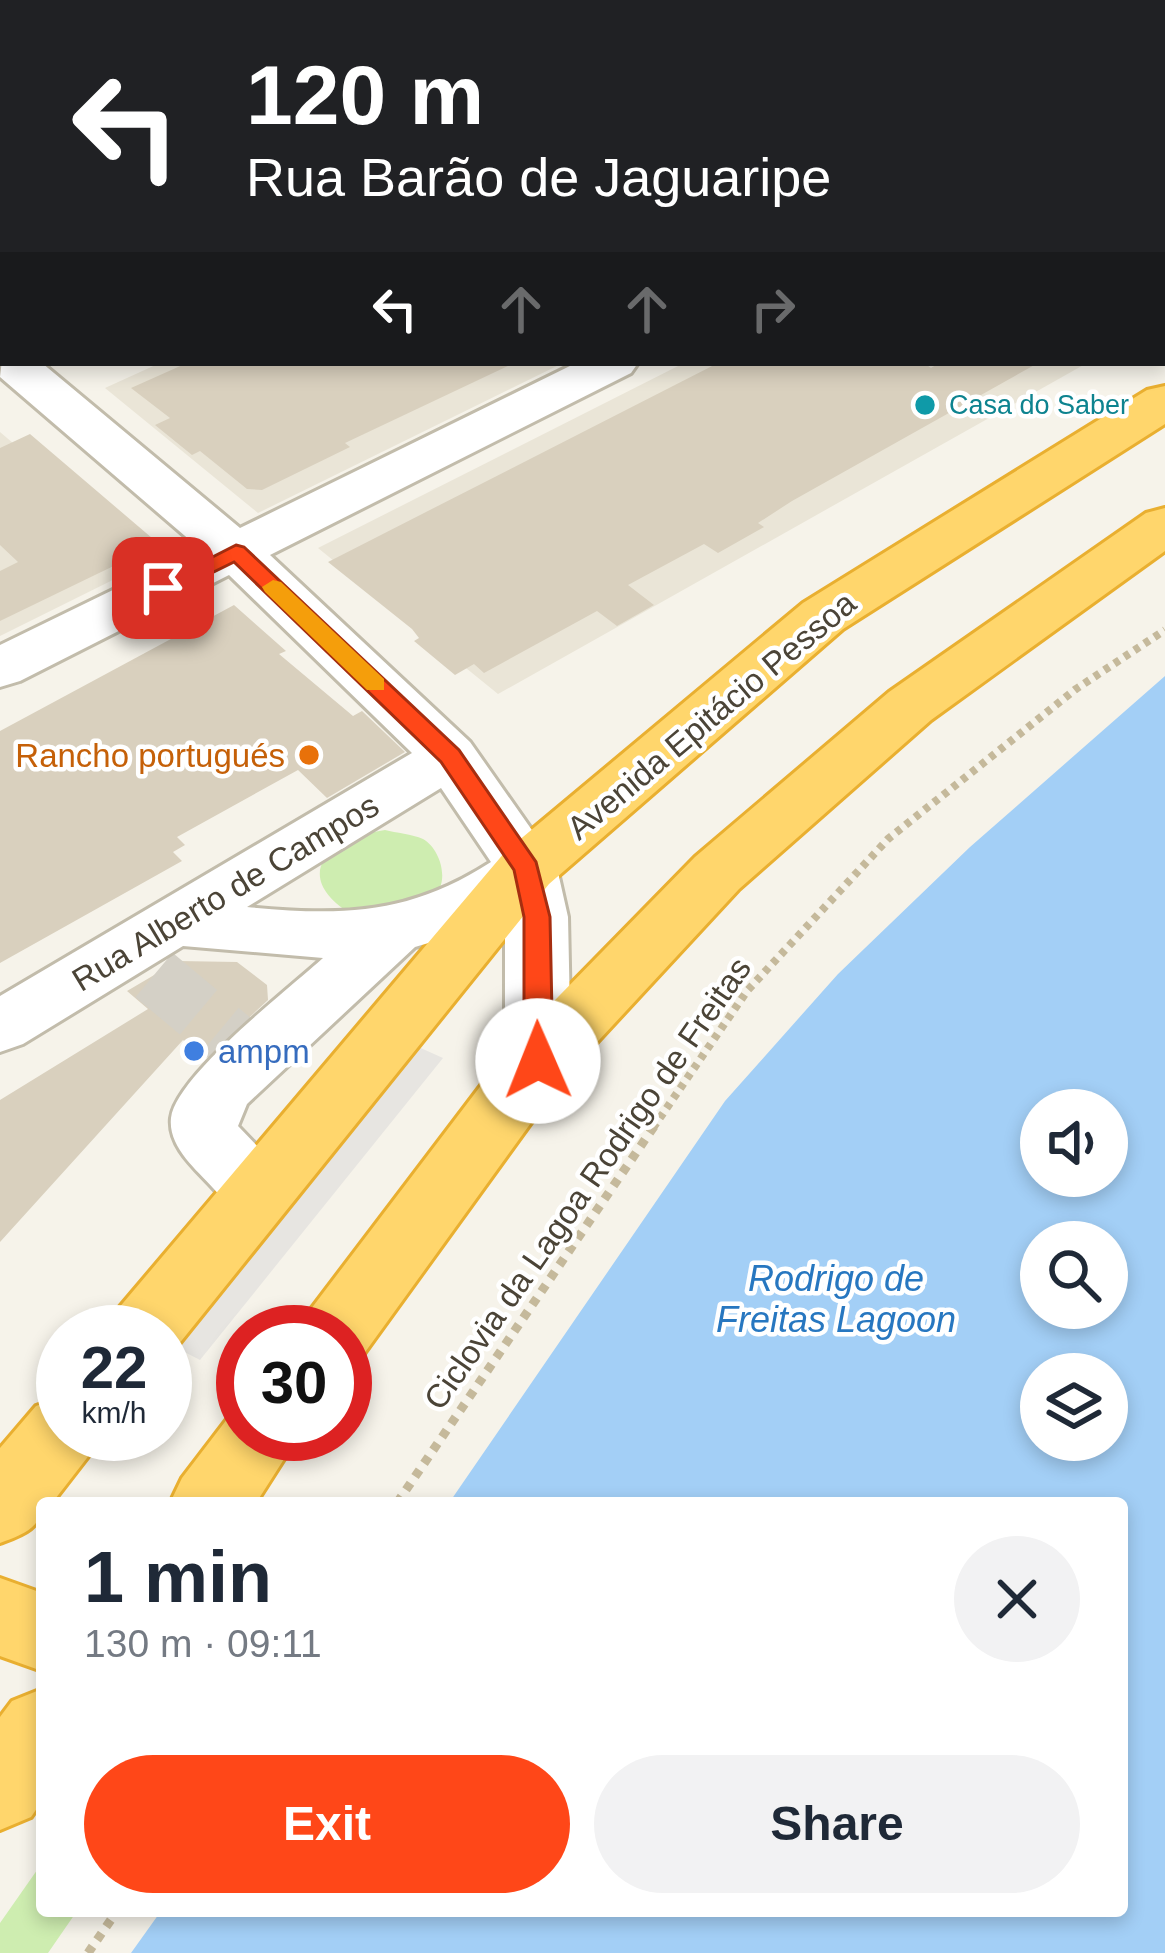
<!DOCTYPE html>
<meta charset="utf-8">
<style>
:root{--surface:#fff;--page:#f2f2f3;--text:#1f2937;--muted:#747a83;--accent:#ff4718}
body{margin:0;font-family:Arial,sans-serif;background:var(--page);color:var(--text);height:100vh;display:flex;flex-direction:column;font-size:45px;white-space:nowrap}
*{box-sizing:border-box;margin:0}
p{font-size:39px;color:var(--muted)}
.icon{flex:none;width:66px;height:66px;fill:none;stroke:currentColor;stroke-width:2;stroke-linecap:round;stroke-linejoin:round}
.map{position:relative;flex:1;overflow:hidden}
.drawer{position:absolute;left:36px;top:1497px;width:1092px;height:420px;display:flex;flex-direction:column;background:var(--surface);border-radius:12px;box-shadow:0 6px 18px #0003}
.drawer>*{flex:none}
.hud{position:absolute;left:0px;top:0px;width:1167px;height:366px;box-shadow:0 6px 18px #0003;background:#202124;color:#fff;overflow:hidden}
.fabs{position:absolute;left:1020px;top:1089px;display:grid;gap:24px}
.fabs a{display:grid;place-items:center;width:108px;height:108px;border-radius:50%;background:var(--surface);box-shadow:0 6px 18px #0003;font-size:60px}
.speed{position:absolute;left:36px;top:1305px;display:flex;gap:24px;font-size:60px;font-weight:700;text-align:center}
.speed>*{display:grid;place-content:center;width:156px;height:156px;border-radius:50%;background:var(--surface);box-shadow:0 6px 18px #0003;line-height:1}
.speed small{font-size:30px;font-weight:400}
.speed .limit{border:18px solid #d22;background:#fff;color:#111}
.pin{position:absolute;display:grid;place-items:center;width:102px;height:102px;color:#fff;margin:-51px;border-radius:24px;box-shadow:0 6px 18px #0006}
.me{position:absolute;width:132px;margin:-66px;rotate:359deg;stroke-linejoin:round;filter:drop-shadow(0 0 9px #0008)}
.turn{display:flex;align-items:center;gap:42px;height:252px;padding:0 48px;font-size:54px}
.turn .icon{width:156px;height:156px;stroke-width:2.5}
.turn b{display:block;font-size:84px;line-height:102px}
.lanes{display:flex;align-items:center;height:114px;padding:0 48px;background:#0003;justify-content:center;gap:60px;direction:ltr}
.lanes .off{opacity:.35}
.round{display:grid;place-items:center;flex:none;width:126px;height:126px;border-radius:63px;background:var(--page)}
.headline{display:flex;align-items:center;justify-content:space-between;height:204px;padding:0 48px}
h1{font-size:72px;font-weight:600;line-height:90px}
.cta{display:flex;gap:24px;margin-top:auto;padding:24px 48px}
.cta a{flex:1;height:138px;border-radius:72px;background:var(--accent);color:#fff;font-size:48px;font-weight:600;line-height:138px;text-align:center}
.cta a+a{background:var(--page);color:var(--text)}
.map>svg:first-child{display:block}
.residential{fill:#eae5d7}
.green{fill:#ceedb0}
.parking{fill:#e7e5e1}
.water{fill:#a3cff6;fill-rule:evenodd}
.building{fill:#d9d0be}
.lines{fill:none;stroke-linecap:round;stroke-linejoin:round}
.minor-tunnel{stroke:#d4d0c6;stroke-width:58;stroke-dasharray:58 28;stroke-linecap:butt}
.minor-casing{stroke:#c2bcab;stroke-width:6}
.highway-casing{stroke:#e9af30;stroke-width:6}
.path-far1{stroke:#c5b99b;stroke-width:8;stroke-dasharray:6 6;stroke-linecap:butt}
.path{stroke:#c5b99b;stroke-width:9;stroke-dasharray:8 8;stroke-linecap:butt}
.minor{fill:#fff;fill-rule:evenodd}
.highway{fill:#ffd66c;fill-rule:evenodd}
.route{fill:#ff4718;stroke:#a62e10;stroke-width:3}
.slow{fill:#f59e0b}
.culture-dot{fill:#0f9aa8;stroke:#fff;stroke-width:4.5}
.food-dot{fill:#e8710a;stroke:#fff;stroke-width:4.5}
.shop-dot{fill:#3f7fe0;stroke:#fff;stroke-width:4.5}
.labels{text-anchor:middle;stroke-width:9;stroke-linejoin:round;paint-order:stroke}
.far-culture-label{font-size:27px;fill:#0d838f;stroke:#fff;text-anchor:start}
.street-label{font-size:33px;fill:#4b4437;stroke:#fff}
.food-label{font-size:33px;fill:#c56008;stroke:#fff;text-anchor:end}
.shop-label{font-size:33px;fill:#366cbe;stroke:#fff;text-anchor:start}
.water-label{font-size:36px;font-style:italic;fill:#2777c0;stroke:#fff}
</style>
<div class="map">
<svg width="1165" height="1953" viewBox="0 0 1165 1953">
<rect width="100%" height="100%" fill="#f6f3ea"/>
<path class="residential" d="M160,363H563L258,513L105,388Z
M684,363H1087L498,694L318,548Z
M0,432L151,561L0,636Z"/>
<path class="green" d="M385,830C396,833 412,834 423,839C441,849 451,884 432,898C414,910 377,912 356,917C290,879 323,839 385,830Z
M42,1863V1911H77L48,1953H0V1923Z"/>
<path class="parking" d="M405,1041L443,1058L200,1360L165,1342Z"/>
<path class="water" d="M1165,676V1953H131L161,1911H1122V1503H449L725,1101L838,974L970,847ZM1041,1110H1107V1176H1041ZM1041,1242H1107V1308H1041ZM1041,1374H1107V1440H1041Z"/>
<path class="building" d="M187,363H514L345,443L350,447L262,490L247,489L200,451L192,455L155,425L170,418L131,388Z
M718,363H924L931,368L939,363H1038L792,501L758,523L764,527L718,553L704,544L628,585L654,605L617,626L597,611L484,673L474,664L455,675L414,641L419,638L412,629L328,562Z
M30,434L159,544L0,621V571L18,562L0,545V448Z
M234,605L286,651L279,654L353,716L362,711L405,752L327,798L298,770L177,837L185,845L173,852L182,861L0,963V731Z
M178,961L237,962L267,985L268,1000L205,1059L183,1040L0,1242V1100L148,1009L127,991Z"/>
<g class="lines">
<path class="minor-tunnel" d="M154,975L245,1051"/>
<g class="minor-casing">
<path id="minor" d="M25,0H72L23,3Z
M453,0H499L451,3Z
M892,0H937L890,3Z
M1164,101H1165V127H1164Z
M3,176V202L0,203V177Z
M3,351V363H42L240,528L576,363H638L631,373L270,555L470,742L548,853L557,868L568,917L571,1061L561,1079L538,1086L515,1079L505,1061V912L462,933L415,947L247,1104L238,1126L283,1173L293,1193L283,1213C249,1224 236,1214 213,1188C196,1169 168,1147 171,1118C176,1076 289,989 323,958L183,946L23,1044L0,1052V996L412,753L229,575L20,681L0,687V645L199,548L0,377ZM441,788L491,862C409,915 343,916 247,907Z"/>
</g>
<g class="highway-casing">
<path id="highway" d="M1165,386V424L843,629L549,884L170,1355L165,1357V1332H107L118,1309L505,852L803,603L1147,390Z
M1165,508V551L931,720L739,889L562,1080L363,1355L345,1361V1332H300L311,1309L514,1042L695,857L889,692L1146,513Z
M63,1396V1434H100L90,1454L52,1503H42C42,1529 21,1535 0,1543V1448L36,1406Z
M243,1406V1434H300L256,1503H170L182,1478L234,1410Z
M0,1578L42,1593V1671L0,1656Z
M42,1689V1801L31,1817L0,1830V1717L12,1701Z"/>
</g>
<path class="path-far1" d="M653,1128L747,991L888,839L1076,689L1165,630"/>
<path class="path" d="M397,1503L655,1125
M88,1953L117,1911"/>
<use href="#minor" class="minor"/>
<use href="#highway" class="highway"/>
</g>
<path class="route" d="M236,545L244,547L459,750L536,862L550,917L553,1061L548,1069L538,1072L524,1061V917L514,870L441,762L234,562L171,593L163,595L152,588Z"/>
<path class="slow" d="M273,580L281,582L384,679V690H367L265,592L262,587Z"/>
<circle class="culture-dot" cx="925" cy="405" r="12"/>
<circle class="food-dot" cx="309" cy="755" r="12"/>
<circle class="shop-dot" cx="194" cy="1051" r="12"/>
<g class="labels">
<g class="far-culture-label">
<text x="949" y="414">Casa do Saber</text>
</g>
<g class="street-label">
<text transform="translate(711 715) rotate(-40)" y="12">Avenida Epitácio Pessoa</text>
<text transform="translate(225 892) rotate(-31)" y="12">Rua Alberto de Campos</text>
<text transform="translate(587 1183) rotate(-55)" y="12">Ciclovia da Lagoa Rodrigo de Freitas</text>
</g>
<g class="food-label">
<text x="285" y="767">Rancho portugués</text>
</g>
<g class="shop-label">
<text x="218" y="1063">ampm</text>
</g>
<g class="water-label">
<text x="836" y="1291">Rodrigo de<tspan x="836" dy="41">Freitas Lagoon</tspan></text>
</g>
</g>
</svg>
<div class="fabs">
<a><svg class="icon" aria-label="sound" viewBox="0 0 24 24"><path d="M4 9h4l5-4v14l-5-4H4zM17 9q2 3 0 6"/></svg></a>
<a><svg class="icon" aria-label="search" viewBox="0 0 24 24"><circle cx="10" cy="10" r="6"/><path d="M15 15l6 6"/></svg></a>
<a><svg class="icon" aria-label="layers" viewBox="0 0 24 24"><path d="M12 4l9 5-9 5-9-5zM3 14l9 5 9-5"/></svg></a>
</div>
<div class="speed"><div>22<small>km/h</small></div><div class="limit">30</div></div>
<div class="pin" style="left:163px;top:588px;background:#d93025"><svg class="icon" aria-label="arrive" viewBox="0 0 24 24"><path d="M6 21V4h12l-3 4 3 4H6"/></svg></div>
<svg class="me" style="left:538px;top:1061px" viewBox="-20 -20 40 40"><circle r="19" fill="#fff"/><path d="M0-13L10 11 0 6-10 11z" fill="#ff4718"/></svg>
<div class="hud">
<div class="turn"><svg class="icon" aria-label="left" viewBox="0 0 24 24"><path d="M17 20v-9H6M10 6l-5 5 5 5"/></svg><div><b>120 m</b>Rua Barão de Jaguaripe</div></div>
<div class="lanes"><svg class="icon" aria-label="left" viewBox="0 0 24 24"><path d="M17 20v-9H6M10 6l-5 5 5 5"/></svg><svg class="icon off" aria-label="ahead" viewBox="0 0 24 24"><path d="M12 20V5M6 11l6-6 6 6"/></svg><svg class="icon off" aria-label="ahead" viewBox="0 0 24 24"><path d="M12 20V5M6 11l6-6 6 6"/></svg><svg class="icon off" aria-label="right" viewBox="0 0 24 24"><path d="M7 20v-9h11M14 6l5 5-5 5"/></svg></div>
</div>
<section class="drawer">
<div class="headline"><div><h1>1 min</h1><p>130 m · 09:11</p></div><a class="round"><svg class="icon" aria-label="close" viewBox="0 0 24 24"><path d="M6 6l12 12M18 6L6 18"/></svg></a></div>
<div class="cta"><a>Exit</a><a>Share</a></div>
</section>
</div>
